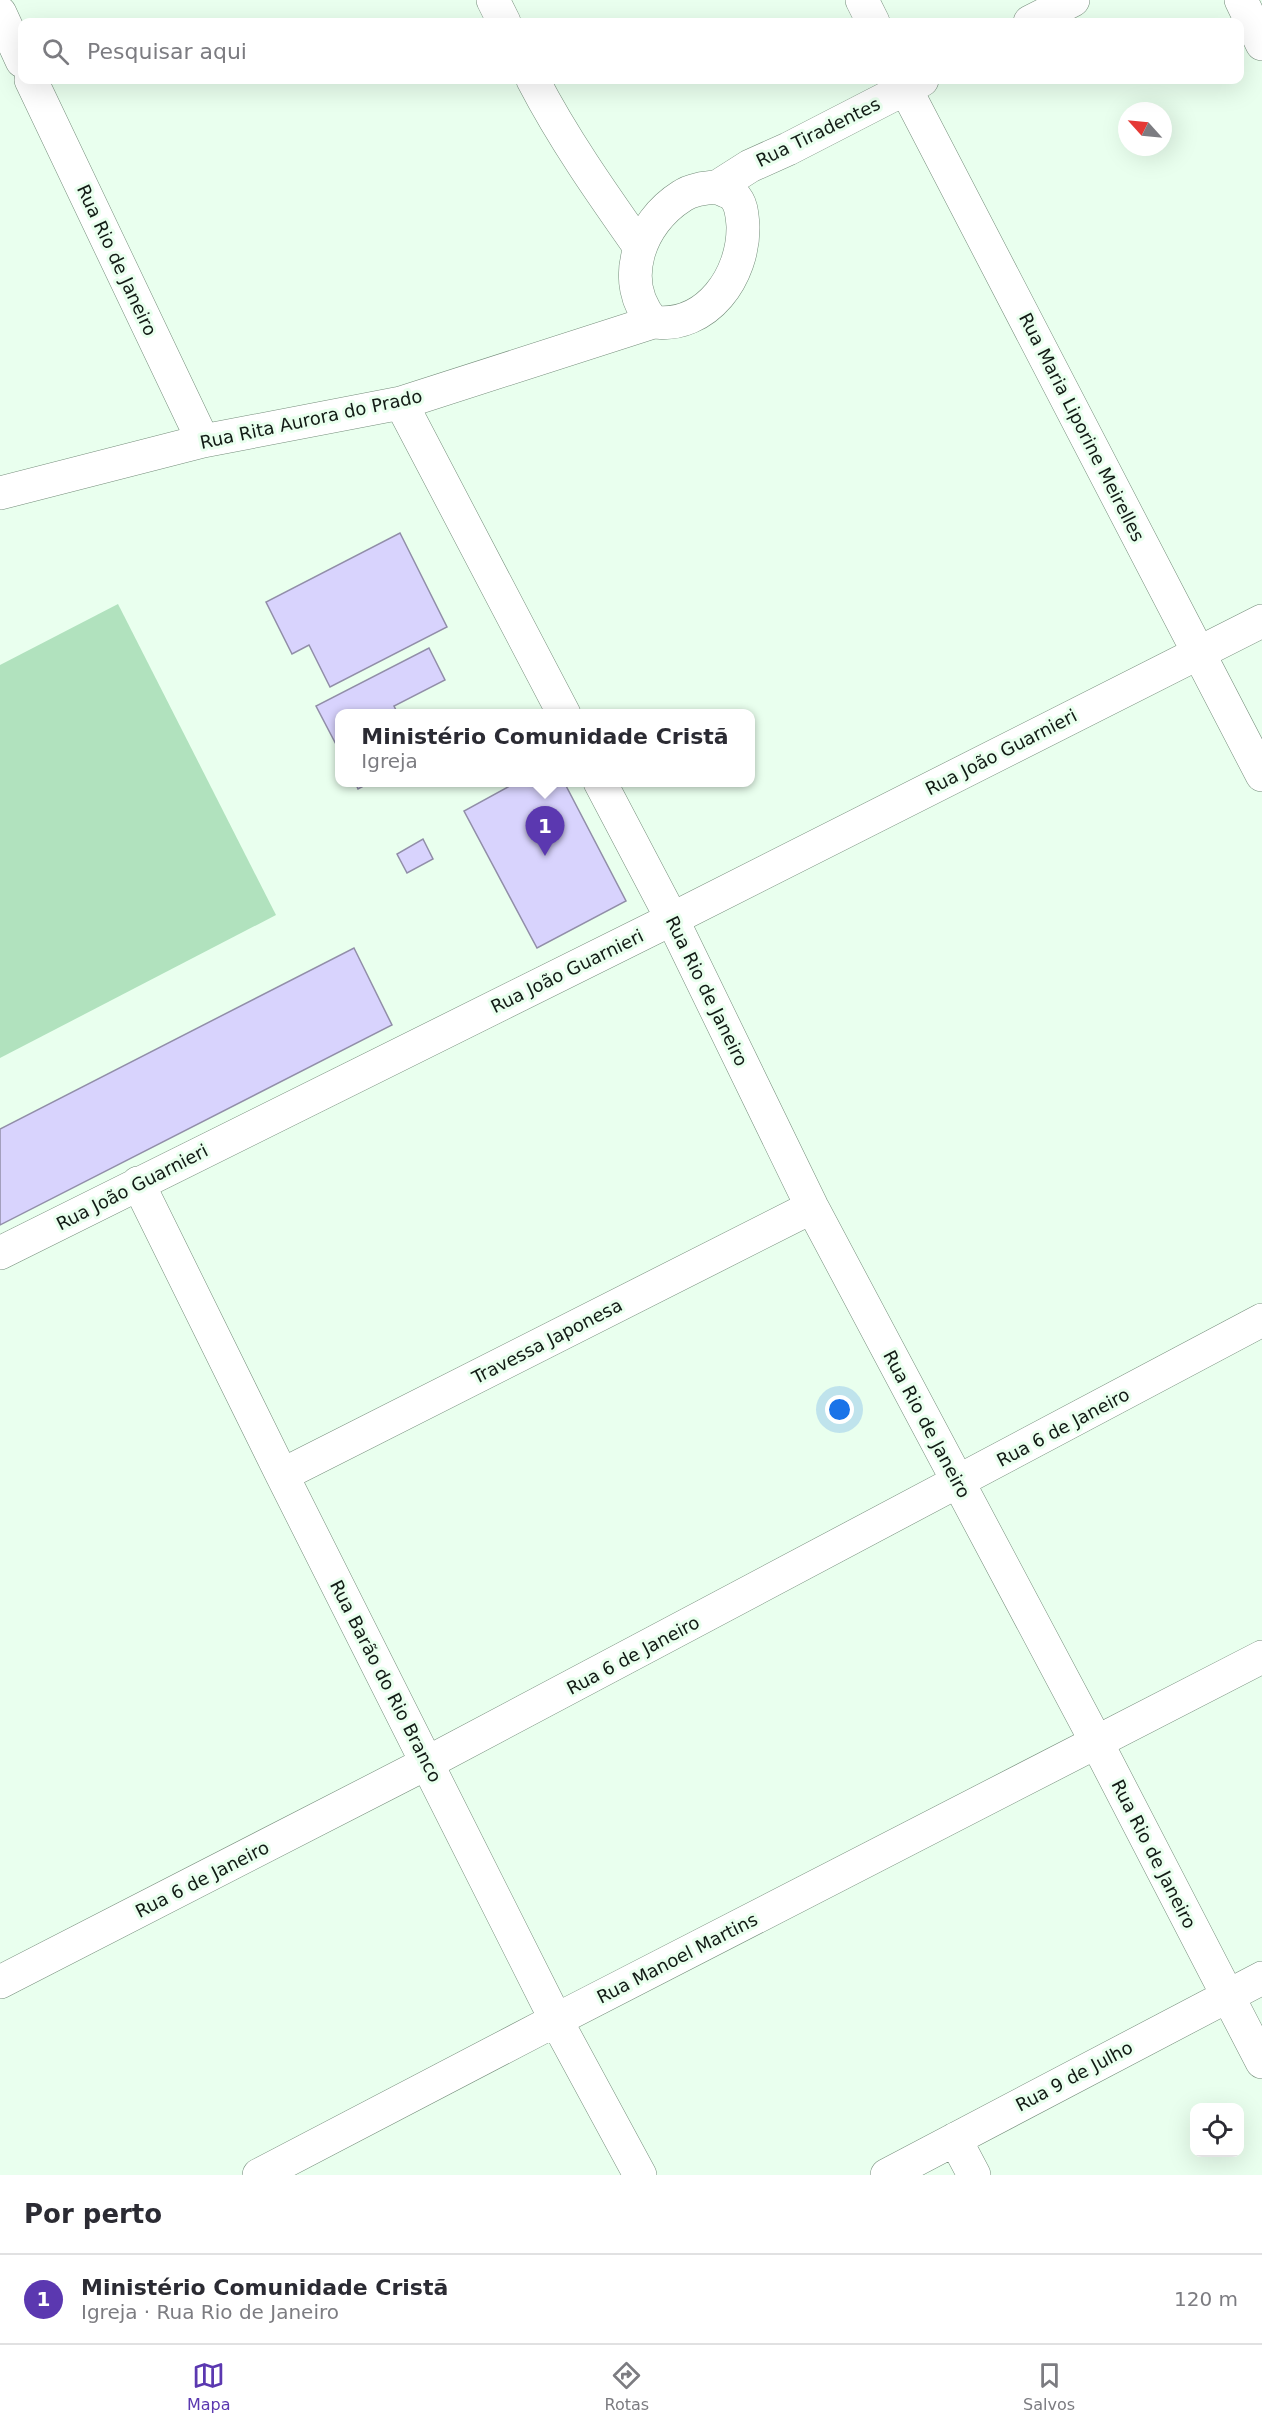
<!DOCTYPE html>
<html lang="pt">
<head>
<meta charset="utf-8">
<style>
  body { margin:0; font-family:"DejaVu Sans",sans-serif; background:#f2f2f3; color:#2b2b33 }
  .controls { position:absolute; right:18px; bottom:18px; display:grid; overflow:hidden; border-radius:12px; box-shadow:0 6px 24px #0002 }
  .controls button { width:54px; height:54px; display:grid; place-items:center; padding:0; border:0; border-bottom:2px solid #e1e1e2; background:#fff; color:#2b2b33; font:30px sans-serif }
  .compass { position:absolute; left:1118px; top:102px; width:54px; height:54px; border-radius:50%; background:#fff; box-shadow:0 6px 24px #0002; rotate:297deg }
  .you { position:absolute; left:840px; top:1410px; width:21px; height:21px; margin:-15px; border:4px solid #fff; border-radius:50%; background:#1a73e8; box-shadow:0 0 0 9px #1a73e833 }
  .badge { display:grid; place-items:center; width:39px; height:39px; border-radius:50%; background:#5b38b0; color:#fff; font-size:20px; font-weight:700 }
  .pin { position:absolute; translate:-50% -50px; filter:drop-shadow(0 2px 3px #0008) }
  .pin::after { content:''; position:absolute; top:32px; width:21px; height:18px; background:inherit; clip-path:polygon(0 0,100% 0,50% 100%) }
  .popup { position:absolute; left:335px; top:709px; width:420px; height:78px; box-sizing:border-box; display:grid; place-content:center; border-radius:12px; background:#fff; filter:drop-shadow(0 2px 4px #0005); font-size:20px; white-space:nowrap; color:#7c7c81 }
  .popup b { font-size:22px; color:#2b2b33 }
  .popup::after { content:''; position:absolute; left:50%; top:100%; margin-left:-12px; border:12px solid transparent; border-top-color:#fff }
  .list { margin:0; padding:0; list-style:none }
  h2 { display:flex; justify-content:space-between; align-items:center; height:78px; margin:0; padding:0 24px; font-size:26px }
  h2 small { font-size:20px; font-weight:400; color:#7c7c81 }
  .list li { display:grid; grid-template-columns:39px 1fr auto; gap:18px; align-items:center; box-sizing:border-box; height:90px; padding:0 24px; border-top:2px solid #e1e1e2 }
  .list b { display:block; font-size:22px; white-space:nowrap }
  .list p { margin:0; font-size:20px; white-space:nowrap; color:#7c7c81 }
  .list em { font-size:20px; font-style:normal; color:#7c7c81 }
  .icon { flex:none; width:33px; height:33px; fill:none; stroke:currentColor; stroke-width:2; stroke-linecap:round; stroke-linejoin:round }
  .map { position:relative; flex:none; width:1262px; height:2175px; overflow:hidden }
  .search { position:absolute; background:#fff; box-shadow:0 6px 24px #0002; left:18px; right:18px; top:18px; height:66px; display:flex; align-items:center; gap:15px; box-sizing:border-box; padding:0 21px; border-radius:12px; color:#7c7c81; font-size:22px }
  .sheet { height:168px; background:#fff }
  nav { display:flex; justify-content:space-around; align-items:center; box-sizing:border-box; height:84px; border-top:2px solid #e1e1e2; background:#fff; font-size:16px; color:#7c7c81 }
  nav a { display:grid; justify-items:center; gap:3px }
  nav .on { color:#5b38b0 }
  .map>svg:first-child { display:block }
  .green { fill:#b1e2be }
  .building { fill:#d8d3fd; stroke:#918ea8; stroke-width:1.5 }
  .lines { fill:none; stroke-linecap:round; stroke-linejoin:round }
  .minor-casing { stroke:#758d7b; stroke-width:34 }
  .minor { stroke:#fff; stroke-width:33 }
  .labels { text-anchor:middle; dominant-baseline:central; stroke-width:6; stroke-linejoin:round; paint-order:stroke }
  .street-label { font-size:18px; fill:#121b15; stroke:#e9ffee }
</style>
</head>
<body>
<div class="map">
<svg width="1262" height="2175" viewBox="0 0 1262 2175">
  <rect width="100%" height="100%" fill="#e9ffee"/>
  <path class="green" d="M118,604L276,915L0,1058V665Z"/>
  <path class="building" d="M400,533L447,627L330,687L309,645L292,654L266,602Z
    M429,648L445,680L394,706L398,714H340V752L316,706Z
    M355,782H371L358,789Z
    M517,782H564L626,901L537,948L464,811Z
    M423,839L433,859L407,873L397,854Z
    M354,948L392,1025L0,1225V1129Z"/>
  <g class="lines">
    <defs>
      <path id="minor" d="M493,0L504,22
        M862,0L873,22
        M1241,0L1262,44
        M0,13L22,61
        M1030,22L1073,0
        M31,80L203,441
        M533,80C563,138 601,192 639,246
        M901,80L1262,775
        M717,187C722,190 730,192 734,196C742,204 742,215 743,226C744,276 707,329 653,322C618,282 639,223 682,196C692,189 705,188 717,187Z
        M717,187L750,166L788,149L922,80
        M401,403L564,714
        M0,493L203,441L401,403L653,322
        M600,782L672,919L812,1207L1097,1743L1262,2062
        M138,1183L282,1475L556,2020L640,2175
        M0,1253L672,919L1262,621
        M282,1475L812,1207
        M0,1982L427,1763L1262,1320
        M955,2139L974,2175
        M259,2175L556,2020L1262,1657
        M887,2175L1262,1978"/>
    </defs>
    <use href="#minor" class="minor-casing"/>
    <use href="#minor" class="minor"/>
  </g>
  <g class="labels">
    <g class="street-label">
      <text transform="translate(818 132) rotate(-26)">Rua Tiradentes</text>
      <text transform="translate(117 260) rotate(65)">Rua Rio de Janeiro</text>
      <text transform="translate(311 419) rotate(-12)">Rua Rita Aurora do Prado</text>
      <text transform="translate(1082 427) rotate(63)">Rua Maria Liporine Meirelles</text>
      <text transform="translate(1001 752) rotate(-27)">Rua João Guarnieri</text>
      <text transform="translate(567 971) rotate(-26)">Rua João Guarnieri</text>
      <text transform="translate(707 991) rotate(64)">Rua Rio de Janeiro</text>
      <text transform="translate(132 1187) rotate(-27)">Rua João Guarnieri</text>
      <text transform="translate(547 1341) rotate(-27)">Travessa Japonesa</text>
      <text transform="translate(927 1424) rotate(62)">Rua Rio de Janeiro</text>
      <text transform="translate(1063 1427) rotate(-28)">Rua 6 de Janeiro</text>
      <text transform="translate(633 1655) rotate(-28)">Rua 6 de Janeiro</text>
      <text transform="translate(386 1681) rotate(63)">Rua Barão do Rio Branco</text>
      <text transform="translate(1154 1854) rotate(63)">Rua Rio de Janeiro</text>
      <text transform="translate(202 1879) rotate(-27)">Rua 6 de Janeiro</text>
      <text transform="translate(677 1958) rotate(-27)">Rua Manoel Martins</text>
      <text transform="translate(1074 2076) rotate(-28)">Rua 9 de Julho</text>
    </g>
  </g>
</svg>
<div class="controls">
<button><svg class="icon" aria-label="locate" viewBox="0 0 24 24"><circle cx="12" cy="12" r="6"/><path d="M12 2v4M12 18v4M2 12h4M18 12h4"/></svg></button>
</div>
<svg class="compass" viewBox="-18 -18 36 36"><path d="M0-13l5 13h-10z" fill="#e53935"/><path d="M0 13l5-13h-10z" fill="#7c7c81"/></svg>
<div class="you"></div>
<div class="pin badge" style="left:545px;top:856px">1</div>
<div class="popup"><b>Ministério Comunidade Cristã</b>Igreja</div>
<div class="search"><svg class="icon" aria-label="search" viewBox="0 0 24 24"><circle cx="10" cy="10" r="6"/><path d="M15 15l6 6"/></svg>Pesquisar aqui</div>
</div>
<section class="sheet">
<h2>Por perto<small></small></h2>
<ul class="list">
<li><span class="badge">1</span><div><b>Ministério Comunidade Cristã</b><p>Igreja · Rua Rio de Janeiro</p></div><em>120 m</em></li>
</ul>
</section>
<nav>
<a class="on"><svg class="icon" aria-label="map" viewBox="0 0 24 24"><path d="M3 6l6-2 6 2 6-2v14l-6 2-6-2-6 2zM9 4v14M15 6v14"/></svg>Mapa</a>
<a><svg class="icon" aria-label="directions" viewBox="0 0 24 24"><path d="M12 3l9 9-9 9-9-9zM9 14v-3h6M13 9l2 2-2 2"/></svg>Rotas</a>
<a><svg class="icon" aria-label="saved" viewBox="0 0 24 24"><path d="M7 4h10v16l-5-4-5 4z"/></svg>Salvos</a>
</nav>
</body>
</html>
